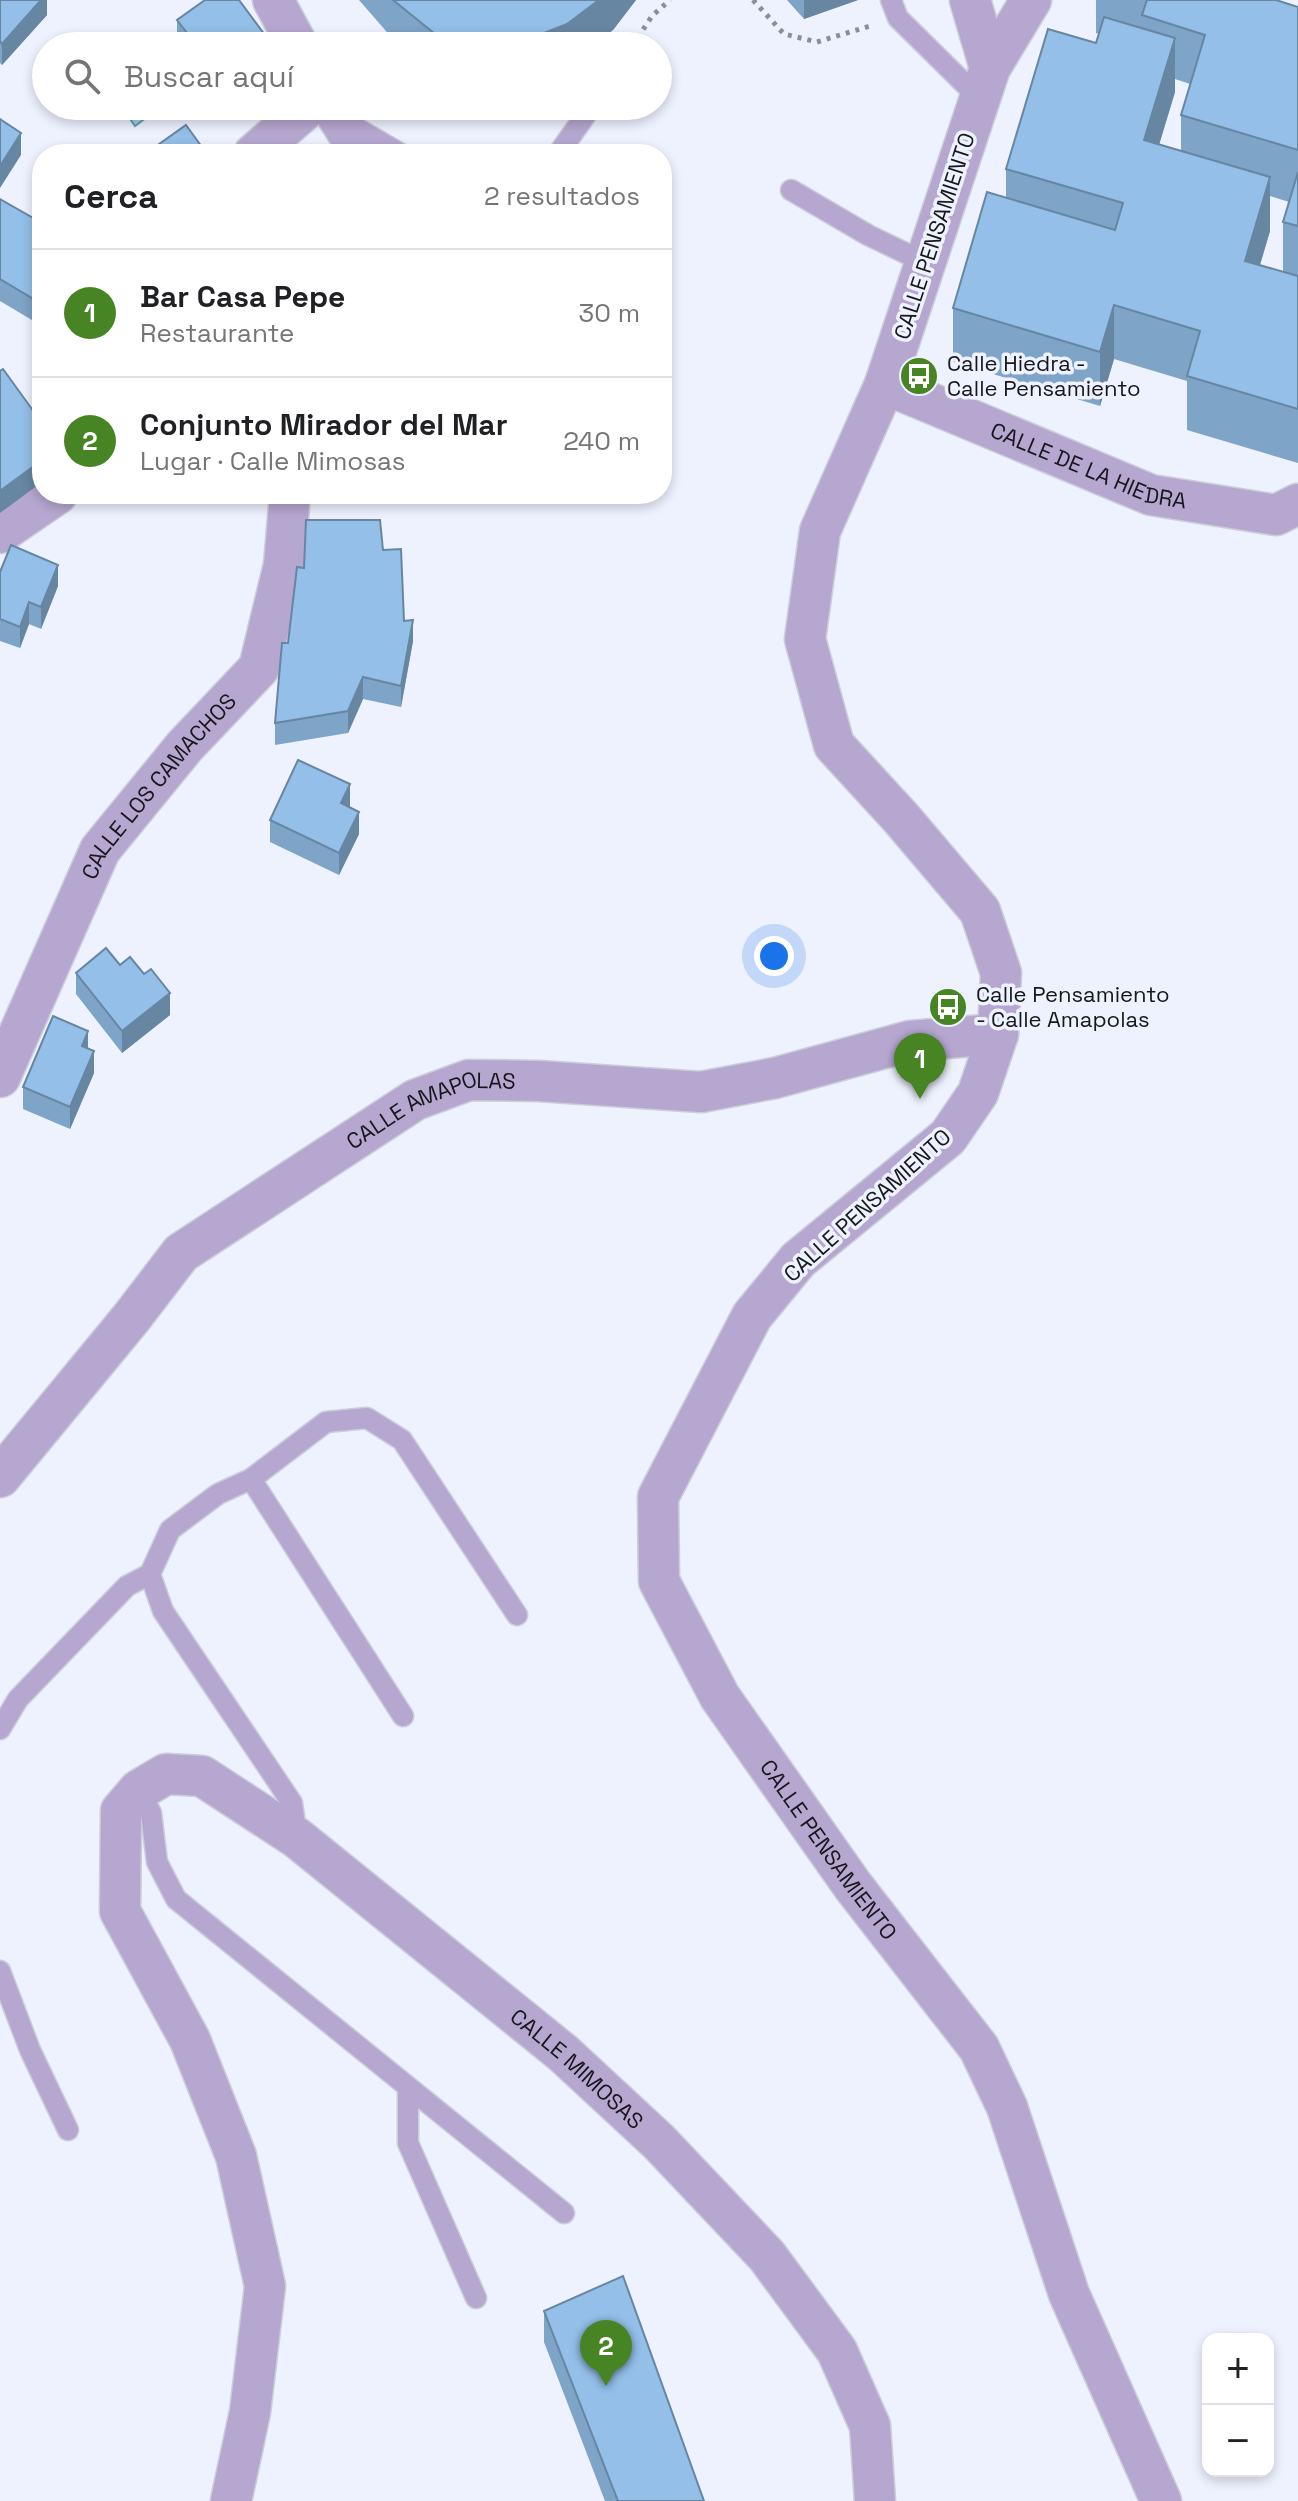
<!DOCTYPE html>
<html lang="es">
<head>
<meta charset="utf-8">
<style>
  body { margin:0; font-family:"Space Grotesk",sans-serif; background:#f6f6f6; color:#202124 }
  .controls { position:absolute; right:24px; bottom:24px; display:grid; overflow:hidden; border-radius:16px; box-shadow:0 4px 12px #0003 }
  .controls button { width:72px; height:72px; display:grid; place-items:center; padding:0; border:0; border-bottom:2px solid #e0e0e0; background:#fff; color:#202124; font:40px sans-serif }
  .you { position:absolute; left:774px; top:956px; width:28px; height:28px; margin:-20px; border:6px solid #fff; border-radius:50%; background:#1a73e8; box-shadow:0 0 0 12px #1a73e833 }
  .badge { display:grid; place-items:center; width:52px; height:52px; border-radius:50%; background:#478423; color:#fff; font-size:26px; font-weight:700 }
  .pin { position:absolute; translate:-50% -66px; filter:drop-shadow(0 2px 4px #0008) }
  .pin::after { content:''; position:absolute; top:42px; width:28px; height:24px; background:inherit; clip-path:polygon(0 0,100% 0,50% 100%) }
  .list { margin:0; padding:0; list-style:none }
  h2 { display:flex; justify-content:space-between; align-items:center; height:104px; margin:0; padding:0 32px; font-size:34px }
  h2 small { font-size:26px; font-weight:400; color:#757577 }
  .list li { display:grid; grid-template-columns:52px 1fr auto; gap:24px; align-items:center; box-sizing:border-box; height:128px; padding:0 32px; border-top:2px solid #e0e0e0 }
  .list b { display:block; font-size:30px; white-space:nowrap }
  .list p { margin:0; font-size:26px; white-space:nowrap; color:#757577 }
  .list em { font-size:26px; font-style:normal; color:#757577 }
  .icon { flex:none; width:44px; height:44px; fill:none; stroke:currentColor; stroke-width:2; stroke-linecap:round; stroke-linejoin:round }
  .map { position:relative; flex:none; width:1298px; height:2501px; overflow:hidden }
  .search { position:absolute; background:#fff; box-shadow:0 4px 12px #0003; left:32px; top:32px; width:640px; height:88px; display:flex; align-items:center; gap:20px; box-sizing:border-box; padding:0 28px; border-radius:44px; color:#757577; font-size:30px }
  .panel { position:absolute; background:#fff; box-shadow:0 4px 12px #0003; left:32px; top:144px; width:640px; height:360px; border-radius:32px }
  .map>svg:first-child { display:block }
  .water { fill:url(#water-waves); stroke:#6e9eae; stroke-width:2 }
  .lines { fill:none; stroke-linecap:round; stroke-linejoin:round }
  .lane-casing { stroke:#cbceda; stroke-width:23 }
  .street-casing { stroke:#cbceda; stroke-width:43 }
  .path { stroke:#8c8e97; stroke-width:5; stroke-dasharray:4 6; stroke-linecap:butt }
  .lane { stroke:#b6a7d0; stroke-width:20 }
  .street { stroke:#b6a7d0; stroke-width:40 }
  .wall { fill:#7ea4c8; fill-rule:evenodd }
  .shaded-wall { fill:#6786a2 }
  .building { fill:#93bfe8; stroke:#6786a2; stroke-width:2 }
  .labels { text-anchor:middle; dominant-baseline:central; stroke-width:7; stroke-linejoin:round; paint-order:stroke }
  .street-label { font-size:22px; fill:#16171b; stroke:#eef1fe }
  .poi-label { font-size:22px; fill:#16171b; stroke:#eef1fe; text-anchor:start }
</style>
</head>
<body>
<div class="map">
<svg width="1298" height="2501" viewBox="0 0 1298 2501">
  <defs>
    <pattern id="water-waves" width="16" height="10" patternUnits="userSpaceOnUse" patternTransform="scale(2)"><rect width="16" height="10" fill="#94d8ed"/><path d="M0 5q4-4 8 0t8 0" fill="none" stroke="#7fb9cb"/></pattern>
  </defs>
  <rect width="100%" height="100%" fill="#eef1fe"/>
  <path class="water" d="M121,106H151L155,111L135,126Z"/>
  <g class="lines">
    <defs>
      <path id="lane" d="M891,0L898,18L979,98
        M353,126L401,154
        M558,154L592,106
        M791,190L868,235L924,262
        M251,1479L403,1716
        M0,1729L18,1699L127,1586L150,1574
        M139,1790L151,1813L157,1862L176,1899L564,2213
        M297,1838L292,1803L163,1611L150,1574L170,1530L218,1494L251,1479L326,1422L367,1418L402,1440L517,1615
        M0,1971L30,2050L68,2130
        M408,2087V2143L476,2298"/>
      <g id="street">
        <path d="M273,0L298,46"/>
        <path d="M970,0L990,68"/>
        <path id="s1" d="M1031,0L990,68L885,384L820,531L805,639L834,745L901,818L980,911L1001,973L998,1034L978,1093L948,1137L798,1260L752,1316L658,1497L659,1581L720,1697L853,1886L979,2048L1007,2107L1069,2294L1161,2501"/>
        <path d="M331,106L361,154"/>
        <path d="M254,154L309,106"/>
        <path id="s2" d="M885,384L1151,495L1276,515L1298,504"/>
        <path d="M0,533L57,494"/>
        <path id="s3" d="M0,1077L100,850L185,746L259,668L284,565L290,494"/>
        <path id="s4" d="M0,1477L132,1317L181,1253L415,1100L469,1080L539,1081L701,1092L775,1078L910,1041L998,1034"/>
        <path id="s5" d="M231,2501L250,2412L265,2286L236,2156L190,2040L120,1911L121,1811L139,1790L166,1774L202,1776L297,1838L563,2053L659,2142L767,2256L837,2351L870,2426L875,2501"/>
      </g>
    </defs>
    <use href="#lane" class="lane-casing"/>
    <use href="#street" class="street-casing"/>
    <path class="path" d="M753,0L784,34L817,42L870,26
      M632,46L652,16L670,0"/>
    <use href="#lane" class="lane"/>
    <use href="#street" class="street"/>
  </g>
  <path class="wall" d="M0,0H47V15L2,65L0,63Z
    M359,0H636L613,30L591,46H399Z
    M787,0H858L804,19Z
    M1096,0H1276L1298,7V463L1187,430V381L1114,359L1100,406L953,362V308L1006,198V169L1096,43L1099,34L1096,33ZM1175,79L1190,84L1181,115V151L1159,145L1175,92ZM1270,196L1289,202L1283,222V272L1260,265L1270,231Z
    M177,20L273,46H180L177,42Z
    M0,199L42,223V326L0,301Z
    M383,550L404,621L413,641L401,707L363,699L348,733L275,745V723L288,643L304,568Z
    M0,572L58,586L41,629L29,624L20,648L0,641Z
    M350,806L349,808L359,834L339,875L270,842V820Z
    M120,965L144,974L170,1015L122,1053L76,994V973Z
    M88,1049L94,1073L70,1129L23,1109V1087Z
    M544,2311L704,2501H605L544,2342Z"/>
  <path class="shaded-wall" d="M41,0H47V15L2,65V44Z
    M599,0H636L613,30L591,46H511Z
    M804,0H858L804,19Z
    M1175,38V92L1144,194V140Z
    M240,106H250L240,113Z
    M21,133V155L0,188V166Z
    M1270,177V231L1245,315V261Z
    M1114,305V359L1100,406V352Z
    M42,460V482L0,513V491Z
    M58,565V586L41,629V607Z
    M29,602V624L20,648V627Z
    M413,620V641L401,707V686Z
    M363,677V699L348,733V711Z
    M350,784V806L341,825V803Z
    M359,812V834L339,875V853Z
    M170,993V1015L122,1053V1031Z
    M88,1031V1052L82,1046Z
    M94,1051V1073L70,1129V1107Z"/>
  <path class="building" d="M0,0H41L2,44L0,41Z
    M205,0H239L273,46H181L191,38L177,20Z
    M393,0H599L567,24L511,46L440,38Z
    M1147,0H1276L1298,7V150L1181,115L1205,35L1142,15Z
    M1104,17L1175,38L1144,140L1270,177L1245,261L1298,276V409L1187,376L1200,331L1114,305L1100,352L953,308L987,192L1115,230L1123,203L1006,169L1048,29L1096,43Z
    M0,119L21,133L0,166Z
    M186,125L207,154H160L155,147Z
    M1298,172V226L1283,222Z
    M0,199L42,223V304L0,279Z
    M3,369L42,423V460L0,491V371Z
    M306,520H380L383,550L401,549L404,621L413,620L401,686L363,677L348,711L275,723L282,643H288L297,567L304,568Z
    M11,545L58,565L41,607L29,602L20,627L0,619V572Z
    M298,760L350,784L341,803L359,812L339,853L270,820Z
    M106,948L120,965L130,957L144,974L151,969L170,993L122,1031L76,973Z
    M53,1016L88,1031L82,1046L94,1051L70,1107L23,1087Z
    M623,2276L704,2501H618L544,2311Z"/>
  <defs>
    <symbol id="bus-disc" viewBox="-11 -11 22 22"><circle r="9.5" fill="#478423" stroke="#eef1fe"/><path d="M-5-6H5V4H4V6H2V4H-2V6H-4V4H-5ZM-3.5-4V0h7V-4ZM-3.5 1.2v1.5H-2V1.2ZM2 1.2v1.5H3.5V1.2Z" fill="#fff"/></symbol>
  </defs>
  <g fill-rule="evenodd">
    <use href="#bus-disc" x="897" y="354" width="44" height="44"/>
    <use href="#bus-disc" x="926" y="985" width="44" height="44"/>
  </g>
  <g class="labels">
    <g class="street-label">
      <text transform="translate(934 236) rotate(-72)">CALLE PENSAMIENTO</text>
      <text stroke="none"><textPath href="#s2" startOffset="220">CALLE DE LA HIEDRA</textPath></text>
      <text stroke="none"><textPath href="#s3" startOffset="334">CALLE LOS CAMACHOS</textPath></text>
      <text stroke="none"><textPath href="#s4" startOffset="580">CALLE AMAPOLAS</textPath></text>
      <text transform="translate(867 1205) rotate(-42)">CALLE PENSAMIENTO</text>
      <text stroke="none"><textPath href="#s1" startOffset="2128">CALLE PENSAMIENTO</textPath></text>
      <text stroke="none"><textPath href="#s5" startOffset="1294">CALLE MIMOSAS</textPath></text>
    </g>
    <g class="poi-label">
      <text x="947" y="363">Calle Hiedra -<tspan x="947" dy="25">Calle Pensamiento</tspan></text>
      <text x="976" y="994">Calle Pensamiento<tspan x="976" dy="25">- Calle Amapolas</tspan></text>
    </g>
  </g>
</svg>
<div class="controls">
<button>+</button>
<button>−</button>
</div>
<div class="you"></div>
<div class="pin badge" style="left:920px;top:1099px">1</div>
<div class="pin badge" style="left:606px;top:2386px">2</div>
<div class="search"><svg class="icon" aria-label="search" viewBox="0 0 24 24"><circle cx="10" cy="10" r="6"/><path d="M15 15l6 6"/></svg>Buscar aquí</div>
<section class="panel">
<h2>Cerca<small>2 resultados</small></h2>
<ul class="list">
<li><span class="badge">1</span><div><b>Bar Casa Pepe</b><p>Restaurante</p></div><em>30 m</em></li>
<li><span class="badge">2</span><div><b>Conjunto Mirador del Mar</b><p>Lugar · Calle Mimosas</p></div><em>240 m</em></li>
</ul>
</section>
</div>
</body>
</html>
